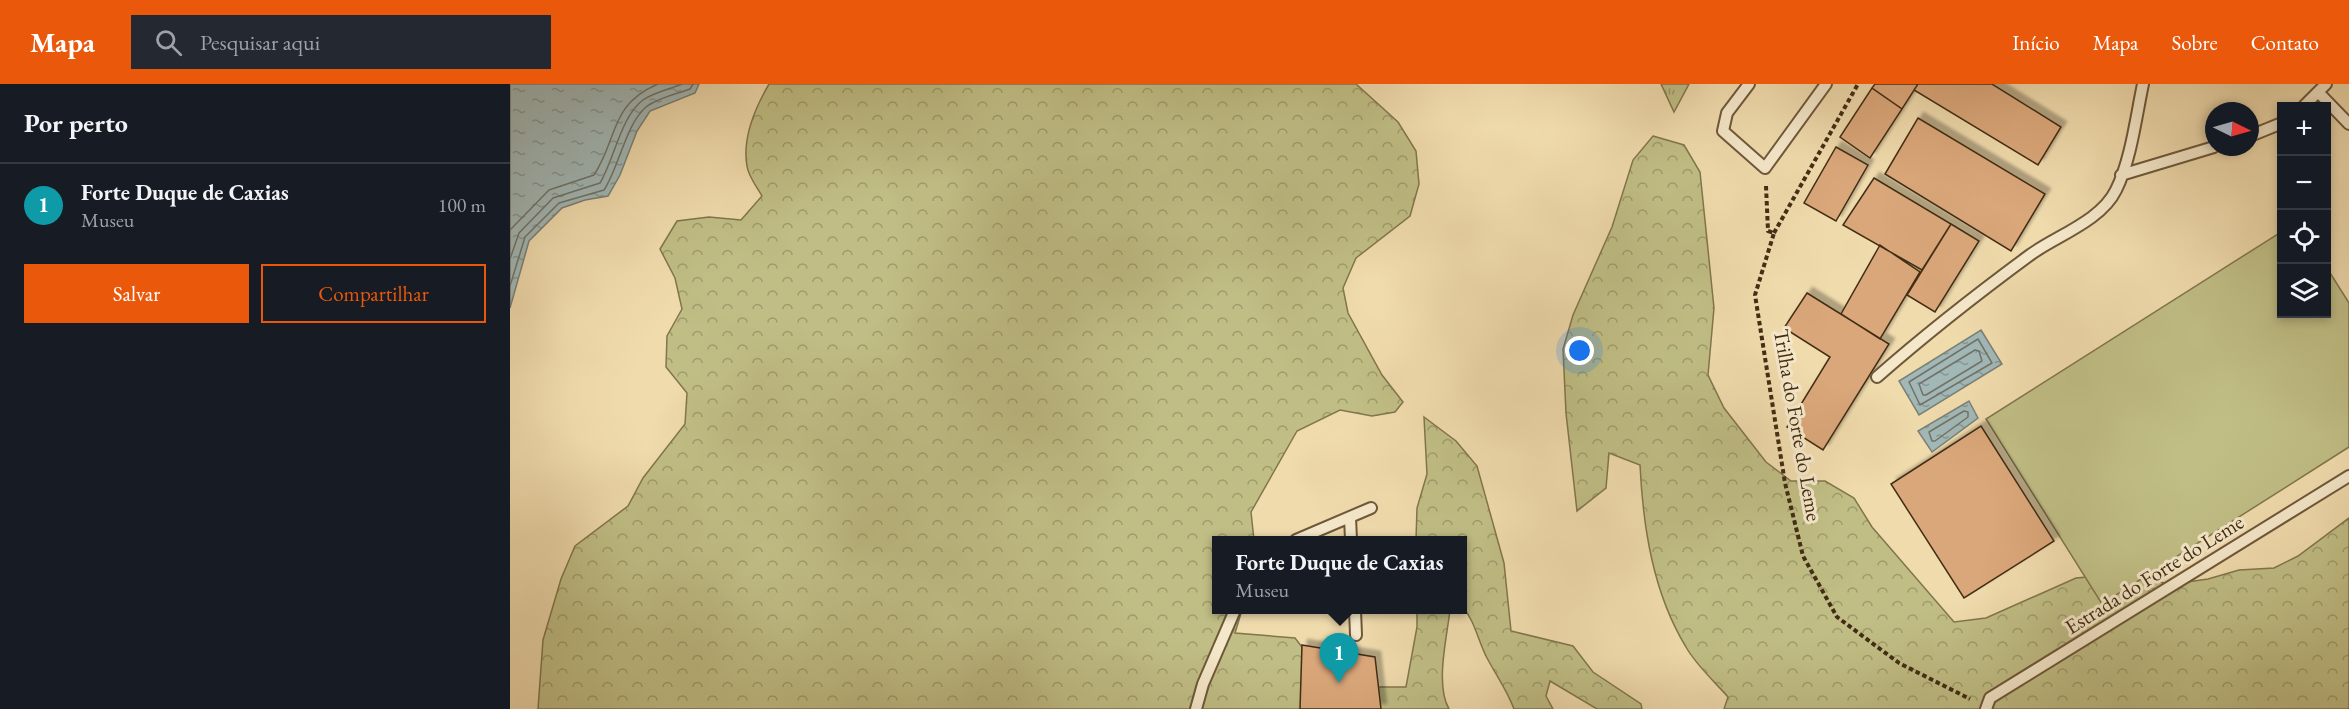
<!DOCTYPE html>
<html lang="pt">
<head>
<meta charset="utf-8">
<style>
  body { margin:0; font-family:"EB Garamond",serif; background:#242831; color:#f1f3f6 }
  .controls { position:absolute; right:18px; top:18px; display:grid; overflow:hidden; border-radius:0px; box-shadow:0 3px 9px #0003 }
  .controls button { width:54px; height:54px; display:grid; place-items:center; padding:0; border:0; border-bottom:2px solid #363941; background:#171b24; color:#f1f3f6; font:30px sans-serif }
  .compass { position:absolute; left:1695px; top:18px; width:54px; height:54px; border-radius:50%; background:#171b24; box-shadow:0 3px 9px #0003; rotate:95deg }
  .you { position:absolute; left:1070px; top:267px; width:21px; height:21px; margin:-15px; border:4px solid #fff; border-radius:50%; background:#1a73e8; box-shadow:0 0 0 9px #1a73e833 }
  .badge { display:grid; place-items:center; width:39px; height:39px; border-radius:50%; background:#ea580c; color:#fff; font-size:20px; font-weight:700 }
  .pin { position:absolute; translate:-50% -50px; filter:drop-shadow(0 2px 3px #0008) }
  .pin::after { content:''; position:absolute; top:32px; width:21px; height:18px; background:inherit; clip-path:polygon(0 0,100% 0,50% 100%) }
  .popup { position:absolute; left:702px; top:452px; width:255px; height:78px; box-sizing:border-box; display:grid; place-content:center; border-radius:0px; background:#171b24; filter:drop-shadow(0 2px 4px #0005); font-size:20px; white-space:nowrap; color:#9ea1a6 }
  .popup b { font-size:22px; color:#f1f3f6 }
  .popup::after { content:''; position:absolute; left:50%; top:100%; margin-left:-12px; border:12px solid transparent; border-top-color:#171b24 }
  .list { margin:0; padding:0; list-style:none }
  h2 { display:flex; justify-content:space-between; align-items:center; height:78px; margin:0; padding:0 24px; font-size:26px }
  h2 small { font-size:20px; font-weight:400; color:#9ea1a6 }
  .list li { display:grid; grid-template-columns:39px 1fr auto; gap:18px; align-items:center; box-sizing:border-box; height:84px; padding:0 24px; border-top:2px solid #363941 }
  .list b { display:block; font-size:22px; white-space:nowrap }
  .list p { margin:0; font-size:20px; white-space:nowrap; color:#9ea1a6 }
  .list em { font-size:20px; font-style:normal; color:#9ea1a6 }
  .actions { display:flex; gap:12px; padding:18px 24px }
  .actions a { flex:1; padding:14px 0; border:2px solid #ea580c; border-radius:0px; text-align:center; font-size:21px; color:#ea580c }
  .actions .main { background:#ea580c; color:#fff }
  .icon { flex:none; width:33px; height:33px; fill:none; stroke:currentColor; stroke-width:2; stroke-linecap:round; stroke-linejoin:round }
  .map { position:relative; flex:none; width:1839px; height:625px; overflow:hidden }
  header { display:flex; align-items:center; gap:36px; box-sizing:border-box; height:84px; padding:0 30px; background:#ea580c; color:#fff }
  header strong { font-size:28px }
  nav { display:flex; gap:33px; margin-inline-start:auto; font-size:21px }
  .search { width:420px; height:54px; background:#242831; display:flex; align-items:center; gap:15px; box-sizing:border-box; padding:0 21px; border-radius:0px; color:#9ea1a6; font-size:22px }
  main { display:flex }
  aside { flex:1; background:#171b24 }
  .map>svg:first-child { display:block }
  .grass { fill:url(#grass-tufts); stroke:#81764c; stroke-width:1.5 }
  .forest { fill:url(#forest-crowns); stroke:#81764c; stroke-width:1.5 }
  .pitch { fill:#c0be85; stroke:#81764c; stroke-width:1.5 }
  .water { fill:url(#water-ripples); stroke:#7b8076; stroke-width:1.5 }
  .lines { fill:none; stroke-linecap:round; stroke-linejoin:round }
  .shore { stroke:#727266; stroke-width:1.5 }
  .building { fill:#daa77a; stroke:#422d14; stroke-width:1.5; filter:url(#shadow) }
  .lane-casing { stroke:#6e583a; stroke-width:14 }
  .path { stroke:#422d14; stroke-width:4; stroke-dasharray:4.5 3; stroke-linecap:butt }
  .lane { stroke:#f5e8ca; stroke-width:10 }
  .labels { text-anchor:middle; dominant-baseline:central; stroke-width:6; stroke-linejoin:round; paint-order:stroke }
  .street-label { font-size:21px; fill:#422d14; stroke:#f5e8ca }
</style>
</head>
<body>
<header>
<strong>Mapa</strong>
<div class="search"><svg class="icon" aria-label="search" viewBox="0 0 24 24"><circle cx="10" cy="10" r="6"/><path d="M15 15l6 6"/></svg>Pesquisar aqui</div>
<nav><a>Início</a><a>Mapa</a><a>Sobre</a><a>Contato</a></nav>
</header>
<main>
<aside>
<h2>Por perto<small></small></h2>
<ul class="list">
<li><span class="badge" style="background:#0f9aa8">1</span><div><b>Forte Duque de Caxias</b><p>Museu</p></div><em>100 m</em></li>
</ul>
<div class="actions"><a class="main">Salvar</a><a>Compartilhar</a></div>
</aside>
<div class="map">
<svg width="1839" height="625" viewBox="0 0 1839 625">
  <defs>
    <pattern id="grass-tufts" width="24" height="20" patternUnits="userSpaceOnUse" patternTransform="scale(1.5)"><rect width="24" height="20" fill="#c0be85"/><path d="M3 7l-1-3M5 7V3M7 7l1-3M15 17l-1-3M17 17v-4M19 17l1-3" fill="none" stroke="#9e9b6c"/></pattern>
    <pattern id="forest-crowns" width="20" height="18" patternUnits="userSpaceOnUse" patternTransform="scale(1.5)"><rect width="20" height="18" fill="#c0be85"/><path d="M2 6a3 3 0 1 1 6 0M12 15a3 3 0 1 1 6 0" fill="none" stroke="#9e9b6c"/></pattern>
    <pattern id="water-ripples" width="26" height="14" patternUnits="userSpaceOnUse" patternTransform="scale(1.5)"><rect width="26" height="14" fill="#a1b8b7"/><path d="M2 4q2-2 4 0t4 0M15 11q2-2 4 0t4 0" fill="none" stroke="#859694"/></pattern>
    <filter id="shadow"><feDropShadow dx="5.5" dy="-5.5" stdDeviation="1.5" flood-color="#0004"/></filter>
  </defs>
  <rect width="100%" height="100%" fill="#f0dbad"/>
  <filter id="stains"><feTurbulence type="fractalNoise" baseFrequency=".00333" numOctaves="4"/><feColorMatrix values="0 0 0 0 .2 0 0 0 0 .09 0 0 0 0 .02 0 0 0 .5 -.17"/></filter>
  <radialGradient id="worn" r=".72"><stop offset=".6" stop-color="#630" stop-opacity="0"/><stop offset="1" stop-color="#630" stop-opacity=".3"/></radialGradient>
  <path class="grass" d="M1151,0H1179L1164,28Z"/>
  <path class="forest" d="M259,0H846L888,38L906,67L909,100L900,132L846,174L833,204L838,229L872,291L893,318L885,328L862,332L830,326L787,347L741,428L744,456H706V526H732L725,549L785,554L799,572L794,625H28L33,556L51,495L65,462L118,422L133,394L175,340L177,309L156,283L157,252L172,225L165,194L150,165L167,137L199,133L231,136L252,112C247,103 238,92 237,82C232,54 245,24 259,0Z
    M1143,52L1174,61L1190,88L1204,224L1198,291L1214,324L1256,378L1281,397H1315L1344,414L1362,443L1444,538L1476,534L1566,494L1598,491L1663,500L1698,495L1729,486L1764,484L1788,472L1839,434V625H1214L1218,613C1204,597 1186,581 1176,563C1143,509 1133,443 1130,381L1099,369L1096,404L1067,427L1056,329L1053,265L1063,231L1102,143L1123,76Z
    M914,333L946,357L967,382L994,479L1001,547L1063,562L1083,588L1131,620L1132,625H1087L1040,597L1036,612L1043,625H1004C996,604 987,593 977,574C968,557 965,537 952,522V456H906L907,424L917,390Z
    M907,526H940C937,553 925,601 939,625H864L860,603H896L907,543Z"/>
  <path class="pitch" d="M1771,148L1772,230H1816L1817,184L1839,219V363L1592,520L1476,335Z"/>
  <path class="water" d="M0,0H189L185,9L140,27L127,47L110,91L98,112L75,116L52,124L19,157L0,224Z
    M1471,246L1492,280L1409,331L1389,297Z
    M1459,317L1468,334L1422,368L1408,347Z"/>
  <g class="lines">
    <path class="shore" d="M0,146L39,106L84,91C108,54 100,20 148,0
      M0,175L9,149L43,114L90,99C104,76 111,32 133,16C143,9 160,5 172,0
      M0,202L15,153L49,119L94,106C109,83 116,40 136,23C147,14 167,10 180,5L183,0
      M1468,255L1482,279L1410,321L1399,298Z
      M1465,266L1469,267L1472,277L1416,311H1413L1409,300Z
      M1454,327L1458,328V333L1425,357H1422L1419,348Z"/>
  </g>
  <path class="building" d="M1365,0H1408L1392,25L1362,4Z
    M1408,0H1482L1551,43L1528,81L1404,6Z
    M1362,4L1392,25L1360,74L1330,53Z
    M1408,34L1535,110L1501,167L1375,90Z
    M1326,63L1358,81L1326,137L1294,119Z
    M1364,94L1441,140L1412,186L1333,141Z
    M1441,140L1469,157L1425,228L1397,211Z
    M1370,161L1410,188L1370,255L1331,230Z
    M1297,209L1379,260L1313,366L1277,343L1320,273L1274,244Z
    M1471,342L1544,457L1454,514L1381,400Z
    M792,561L865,573L871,625H790Z"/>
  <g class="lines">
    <defs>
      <path id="lane" d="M1239,0L1217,29L1213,47L1255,84L1316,0
        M1809,9L1839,40
        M1794,22L1816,0
        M1740,52L1772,39
        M1611,91L1704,63
        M1367,293C1416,250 1467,210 1520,171C1546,152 1591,137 1606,106C1621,76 1626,33 1633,0
        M840,433L841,456
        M786,456L861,424
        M845,526L846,551
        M686,625L693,600L725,526
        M1476,625L1480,614L1839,392"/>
    </defs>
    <use href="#lane" class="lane-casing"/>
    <path class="path" d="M1256,102L1258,147L1264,149L1245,211L1275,399L1293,472L1327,533L1389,579L1460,615
      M1264,149L1348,0"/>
    <use href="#lane" class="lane"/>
  </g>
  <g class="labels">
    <g class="street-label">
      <text transform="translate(1288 341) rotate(80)">Trilha do Forte do Leme</text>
      <text transform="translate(1644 490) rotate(-32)">Estrada do Forte do Leme</text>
    </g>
  </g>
  <rect width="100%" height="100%" filter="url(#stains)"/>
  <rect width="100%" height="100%" fill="url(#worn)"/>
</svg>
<div class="controls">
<button>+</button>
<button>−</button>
<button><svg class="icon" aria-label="locate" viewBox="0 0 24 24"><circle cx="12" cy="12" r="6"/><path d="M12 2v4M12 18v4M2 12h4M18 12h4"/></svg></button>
<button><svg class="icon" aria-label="layers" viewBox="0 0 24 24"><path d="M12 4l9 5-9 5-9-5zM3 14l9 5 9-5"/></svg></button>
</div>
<svg class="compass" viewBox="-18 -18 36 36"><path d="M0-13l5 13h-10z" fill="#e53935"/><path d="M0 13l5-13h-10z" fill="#9ea1a6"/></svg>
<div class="you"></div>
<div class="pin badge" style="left:829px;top:599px;background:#0f9aa8">1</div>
<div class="popup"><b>Forte Duque de Caxias</b>Museu</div>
</div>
</main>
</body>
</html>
